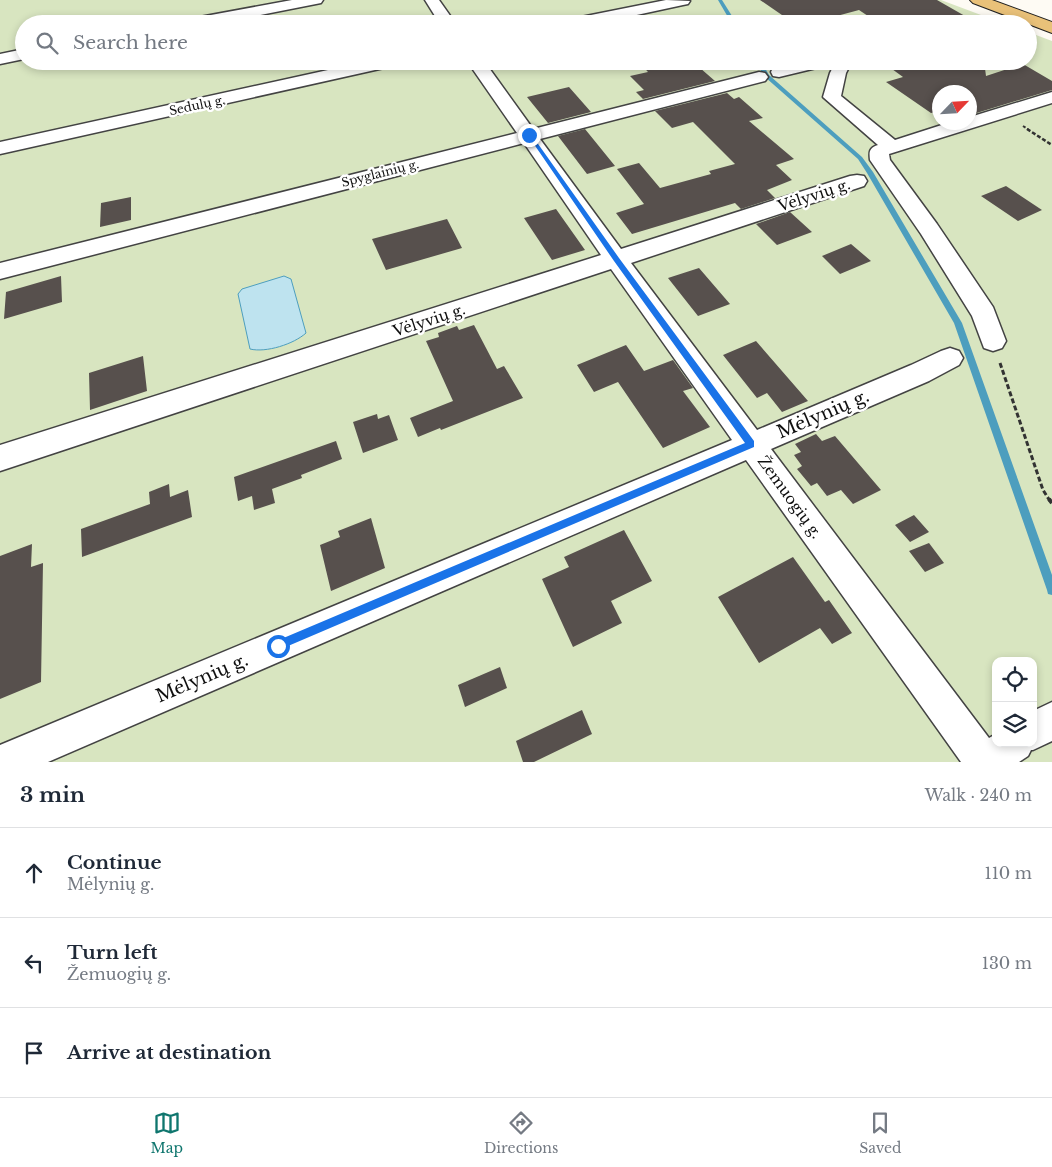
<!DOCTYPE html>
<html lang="en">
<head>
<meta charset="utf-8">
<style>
  body { margin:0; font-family:"Libre Baskerville",serif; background:#f2f2f3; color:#1f2937 }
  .controls { position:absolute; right:15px; bottom:15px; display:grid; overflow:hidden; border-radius:10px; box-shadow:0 2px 8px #0003 }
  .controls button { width:45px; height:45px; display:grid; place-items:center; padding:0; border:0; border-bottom:1px solid #e0e1e3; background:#fff; color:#1f2937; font:25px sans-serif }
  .compass { position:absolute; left:932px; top:85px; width:45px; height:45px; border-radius:50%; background:#fff; box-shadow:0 2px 8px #0003; rotate:65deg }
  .stop { position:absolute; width:15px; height:15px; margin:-11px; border:4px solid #1a73e8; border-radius:50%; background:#fff }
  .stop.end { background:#1a73e8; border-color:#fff; box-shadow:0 1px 5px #0008 }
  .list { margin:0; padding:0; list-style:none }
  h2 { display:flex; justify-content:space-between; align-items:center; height:65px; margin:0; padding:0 20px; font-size:21px }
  h2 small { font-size:16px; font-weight:400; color:#747a83 }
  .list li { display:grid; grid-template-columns:32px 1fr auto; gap:15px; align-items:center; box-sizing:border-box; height:90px; padding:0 20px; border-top:1px solid #e0e1e3 }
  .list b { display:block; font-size:19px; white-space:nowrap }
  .list p { margin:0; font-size:16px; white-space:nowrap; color:#747a83 }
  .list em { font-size:16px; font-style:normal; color:#747a83 }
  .icon { flex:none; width:28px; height:28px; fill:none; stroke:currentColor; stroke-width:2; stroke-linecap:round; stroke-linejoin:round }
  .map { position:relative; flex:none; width:1052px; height:762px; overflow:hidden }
  .search { position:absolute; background:#fff; box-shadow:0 2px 8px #0003; left:15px; right:15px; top:15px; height:55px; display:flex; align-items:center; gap:12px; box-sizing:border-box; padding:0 18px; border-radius:28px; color:#747a83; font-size:19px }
  .sheet { height:335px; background:#fff }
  nav { display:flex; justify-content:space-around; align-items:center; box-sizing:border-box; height:70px; border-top:1px solid #e0e1e3; background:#fff; font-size:14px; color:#747a83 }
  nav a { display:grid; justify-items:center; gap:2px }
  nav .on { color:#0f766e }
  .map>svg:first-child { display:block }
  .green { fill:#d8e5c0; fill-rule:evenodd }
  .water { fill:#bee3ef; stroke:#4d9ebe }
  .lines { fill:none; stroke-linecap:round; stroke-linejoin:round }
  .stream { fill:#4d9ebe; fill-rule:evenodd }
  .building { fill:#57504d }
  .minor-casing { stroke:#434343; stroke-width:3 }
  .primary-casing { stroke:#212121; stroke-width:2 }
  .path-far3 { stroke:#323232; stroke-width:2; stroke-dasharray:3 2; stroke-linecap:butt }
  .path-far2 { stroke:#323232; stroke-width:2.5; stroke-dasharray:4 2; stroke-linecap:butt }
  .path-far1 { stroke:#323232; stroke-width:3; stroke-dasharray:5 2.5; stroke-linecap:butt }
  .path { stroke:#323232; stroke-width:4; stroke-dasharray:6 3; stroke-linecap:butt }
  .minor { fill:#fff; fill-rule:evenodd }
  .primary { fill:#e9c179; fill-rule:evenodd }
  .route { fill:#1a73e8 }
  .labels { text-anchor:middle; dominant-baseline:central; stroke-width:5; stroke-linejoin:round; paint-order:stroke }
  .far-street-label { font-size:12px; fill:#101010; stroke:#fff }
  .street-label { font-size:15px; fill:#101010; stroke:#fff }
  .near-street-label { font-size:18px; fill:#101010; stroke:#fff }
</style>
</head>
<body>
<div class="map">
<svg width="1052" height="762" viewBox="0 0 1052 762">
  <rect width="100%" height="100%" fill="#fefbf4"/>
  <path class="green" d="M0,0H941L1005,24H24V61H1028V32L1052,41V762H0ZM940,92H970V122H940ZM996,661H1033V743H996Z"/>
  <path class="water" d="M284,276L291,279L306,333C294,344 266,353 250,349L238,294L242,289Z"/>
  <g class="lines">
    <path class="stream" d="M718,0H722L737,24H732Z
      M755,61H761L769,75L862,157L873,172L962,323L1052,575V595L1048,594L1047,590L954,323L867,173L858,159L765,77Z"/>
  </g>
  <path class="building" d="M760,0H937L979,24H880L859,10L807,24H795Z
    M638,61H692L715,81L643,99L636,92L644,90L630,76L648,72Z
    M881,61H984L986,76L1023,64L1052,81V90L970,115V92H940V111L931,113L886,82L903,77Z
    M569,87L591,112L548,123L527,97Z
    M727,93L734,99L739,97L763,118L749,121L794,159L776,165L792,180L767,190L775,198L741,209L735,203L632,234L616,213L644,204L617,169L639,163L660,188L711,174L709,171L735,164L693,122L672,128L655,111Z
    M585,129L615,166L587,174L558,136Z
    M1006,186L1042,210L1018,221L981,196Z
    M131,197V220L100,227L101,203Z
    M556,209L585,250L552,260L524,218Z
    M790,212L812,232L777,245L756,224Z
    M447,219L462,248L386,270L372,239Z
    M851,244L871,261L840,274L822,256Z
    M699,268L730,304L698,316L668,278Z
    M61,276L62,302L4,319L6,292Z
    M474,325L497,369L504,366L523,398L441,430L440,428L418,437L410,418L453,401L426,341L439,337L438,333L457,326L459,330Z
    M756,341L808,401L782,412L767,393L757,398L723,355Z
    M626,345L644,371L673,360L693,388L683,391L710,427L663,448L618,382L594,392L577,365Z
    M143,356L147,391L90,410L89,373Z
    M377,414L378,419L389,415L398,440L363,453L353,422Z
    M816,434L822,441L835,436L881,490L853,504L841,490L827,496L817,483L811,486L797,469L802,466L794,455L801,452L795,444Z
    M336,441L342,459L301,475L302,478L272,489L275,503L254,510L252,496L238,501L234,477Z
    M169,484L170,497L188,490L192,517L82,557L81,529L150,504L149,492Z
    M914,515L929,532L910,542L895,525Z
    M371,518L385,568L331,591L320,545L340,537L338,531Z
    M624,530L652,581L611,601L622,623L573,647L542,579L569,567L564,557Z
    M929,543L944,563L925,572L909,551Z
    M32,544L31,567L43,563L41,682L0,699V556Z
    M793,557L825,602L829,600L852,633L832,644L820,628L759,663L718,597Z
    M500,667L507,688L465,707L458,685Z
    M582,710L592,734L534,762H523L516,741Z"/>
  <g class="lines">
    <defs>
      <path id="minor" d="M292,0H323L321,3L316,4L215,24H181L184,21L189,19Z
        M425,0H439L456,24H440Z
        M666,0L690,1L688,4L683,5L595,24H563L566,21L571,19Z
        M24,49V59L0,64V54Z
        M369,61H401L399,65L393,66L0,154V142Z
        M467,61H484L533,129L759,72L765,73L768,77L765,81L540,139L621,249L850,176L857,175L864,176L867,181L864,186L631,263L757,430L911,365L941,351L950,348L959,351L963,358L959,365L929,381L771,449L989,738L996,734V743H1033V711L1052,702V741L1033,750H1031L1028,756L1019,762H961L746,460L48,762H0V745L732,440L611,269L0,471V445L601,255L524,143L0,279V263L517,133Z
        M802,61H831L829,65L779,77L773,76L771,72L773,68Z
        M836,61H852L846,73L841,96L895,140L951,122H970V117L1052,92V103L889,154L890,160L937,224L993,307L1006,341L1002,348L993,351L984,348L972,316L921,234L870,160C869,152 869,148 878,145L823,97L830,73Z"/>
      <path id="primary" d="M970,0H992L1052,22V33L973,3Z"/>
    </defs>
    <use href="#minor" class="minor-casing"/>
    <use href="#primary" class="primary-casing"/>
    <path class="path-far3" d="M1023,126L1029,130"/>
    <path class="path-far2" d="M1027,129L1052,145"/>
    <path class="path-far1" d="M1000,363L1043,490L1050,501"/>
    <path class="path" d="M1049,499L1052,503"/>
    <use href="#minor" class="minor"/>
    <use href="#primary" class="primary"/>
  </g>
  <path class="route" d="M527,134H531L619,258L754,441V447L281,649L278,651L274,649L272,646L274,642L745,443L614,261Z"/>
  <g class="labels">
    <g class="far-street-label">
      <text transform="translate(197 105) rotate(-12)">Sedulų g.</text>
      <text transform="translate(380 173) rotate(-14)">Spyglainių g.</text>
    </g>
    <g class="street-label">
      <text transform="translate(814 195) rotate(-18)">Vėlyvių g.</text>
      <text transform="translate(429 320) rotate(-18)">Vėlyvių g.</text>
      <text transform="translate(790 497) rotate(54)">Žemuogių g.</text>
    </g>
    <g class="near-street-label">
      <text transform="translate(823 414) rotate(-23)">Mėlynių g.</text>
      <text transform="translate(202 678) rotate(-23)">Mėlynių g.</text>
    </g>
  </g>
</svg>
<div class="controls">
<button><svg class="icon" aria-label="locate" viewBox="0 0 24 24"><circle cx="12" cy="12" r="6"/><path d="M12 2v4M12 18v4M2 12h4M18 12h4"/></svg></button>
<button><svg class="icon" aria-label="layers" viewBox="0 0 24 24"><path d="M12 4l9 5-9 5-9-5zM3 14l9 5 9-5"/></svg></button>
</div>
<svg class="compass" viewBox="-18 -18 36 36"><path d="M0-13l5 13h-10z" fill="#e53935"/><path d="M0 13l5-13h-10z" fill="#747a83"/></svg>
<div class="stop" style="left:278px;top:646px"></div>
<div class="stop end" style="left:529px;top:135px"></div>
<div class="search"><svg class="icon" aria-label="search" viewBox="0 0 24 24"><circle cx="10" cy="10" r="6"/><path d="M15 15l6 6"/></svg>Search here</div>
</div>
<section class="sheet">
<h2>3 min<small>Walk · 240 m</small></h2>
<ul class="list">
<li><svg class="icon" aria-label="ahead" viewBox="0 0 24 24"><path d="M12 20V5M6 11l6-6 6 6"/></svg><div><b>Continue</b><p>Mėlynių g.</p></div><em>110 m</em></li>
<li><svg class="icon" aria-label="left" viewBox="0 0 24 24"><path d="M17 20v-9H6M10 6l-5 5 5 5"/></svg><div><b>Turn left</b><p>Žemuogių g.</p></div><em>130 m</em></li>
<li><svg class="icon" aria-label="arrive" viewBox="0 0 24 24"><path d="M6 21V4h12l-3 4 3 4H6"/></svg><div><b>Arrive at destination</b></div></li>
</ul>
</section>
<nav>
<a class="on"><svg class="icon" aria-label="map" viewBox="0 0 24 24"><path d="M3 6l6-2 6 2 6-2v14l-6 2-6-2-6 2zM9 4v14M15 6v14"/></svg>Map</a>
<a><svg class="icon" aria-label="directions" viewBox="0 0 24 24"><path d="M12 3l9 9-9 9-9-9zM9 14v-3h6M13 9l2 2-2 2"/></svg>Directions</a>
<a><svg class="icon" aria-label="saved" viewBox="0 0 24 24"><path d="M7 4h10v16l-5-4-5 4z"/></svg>Saved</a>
</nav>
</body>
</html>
